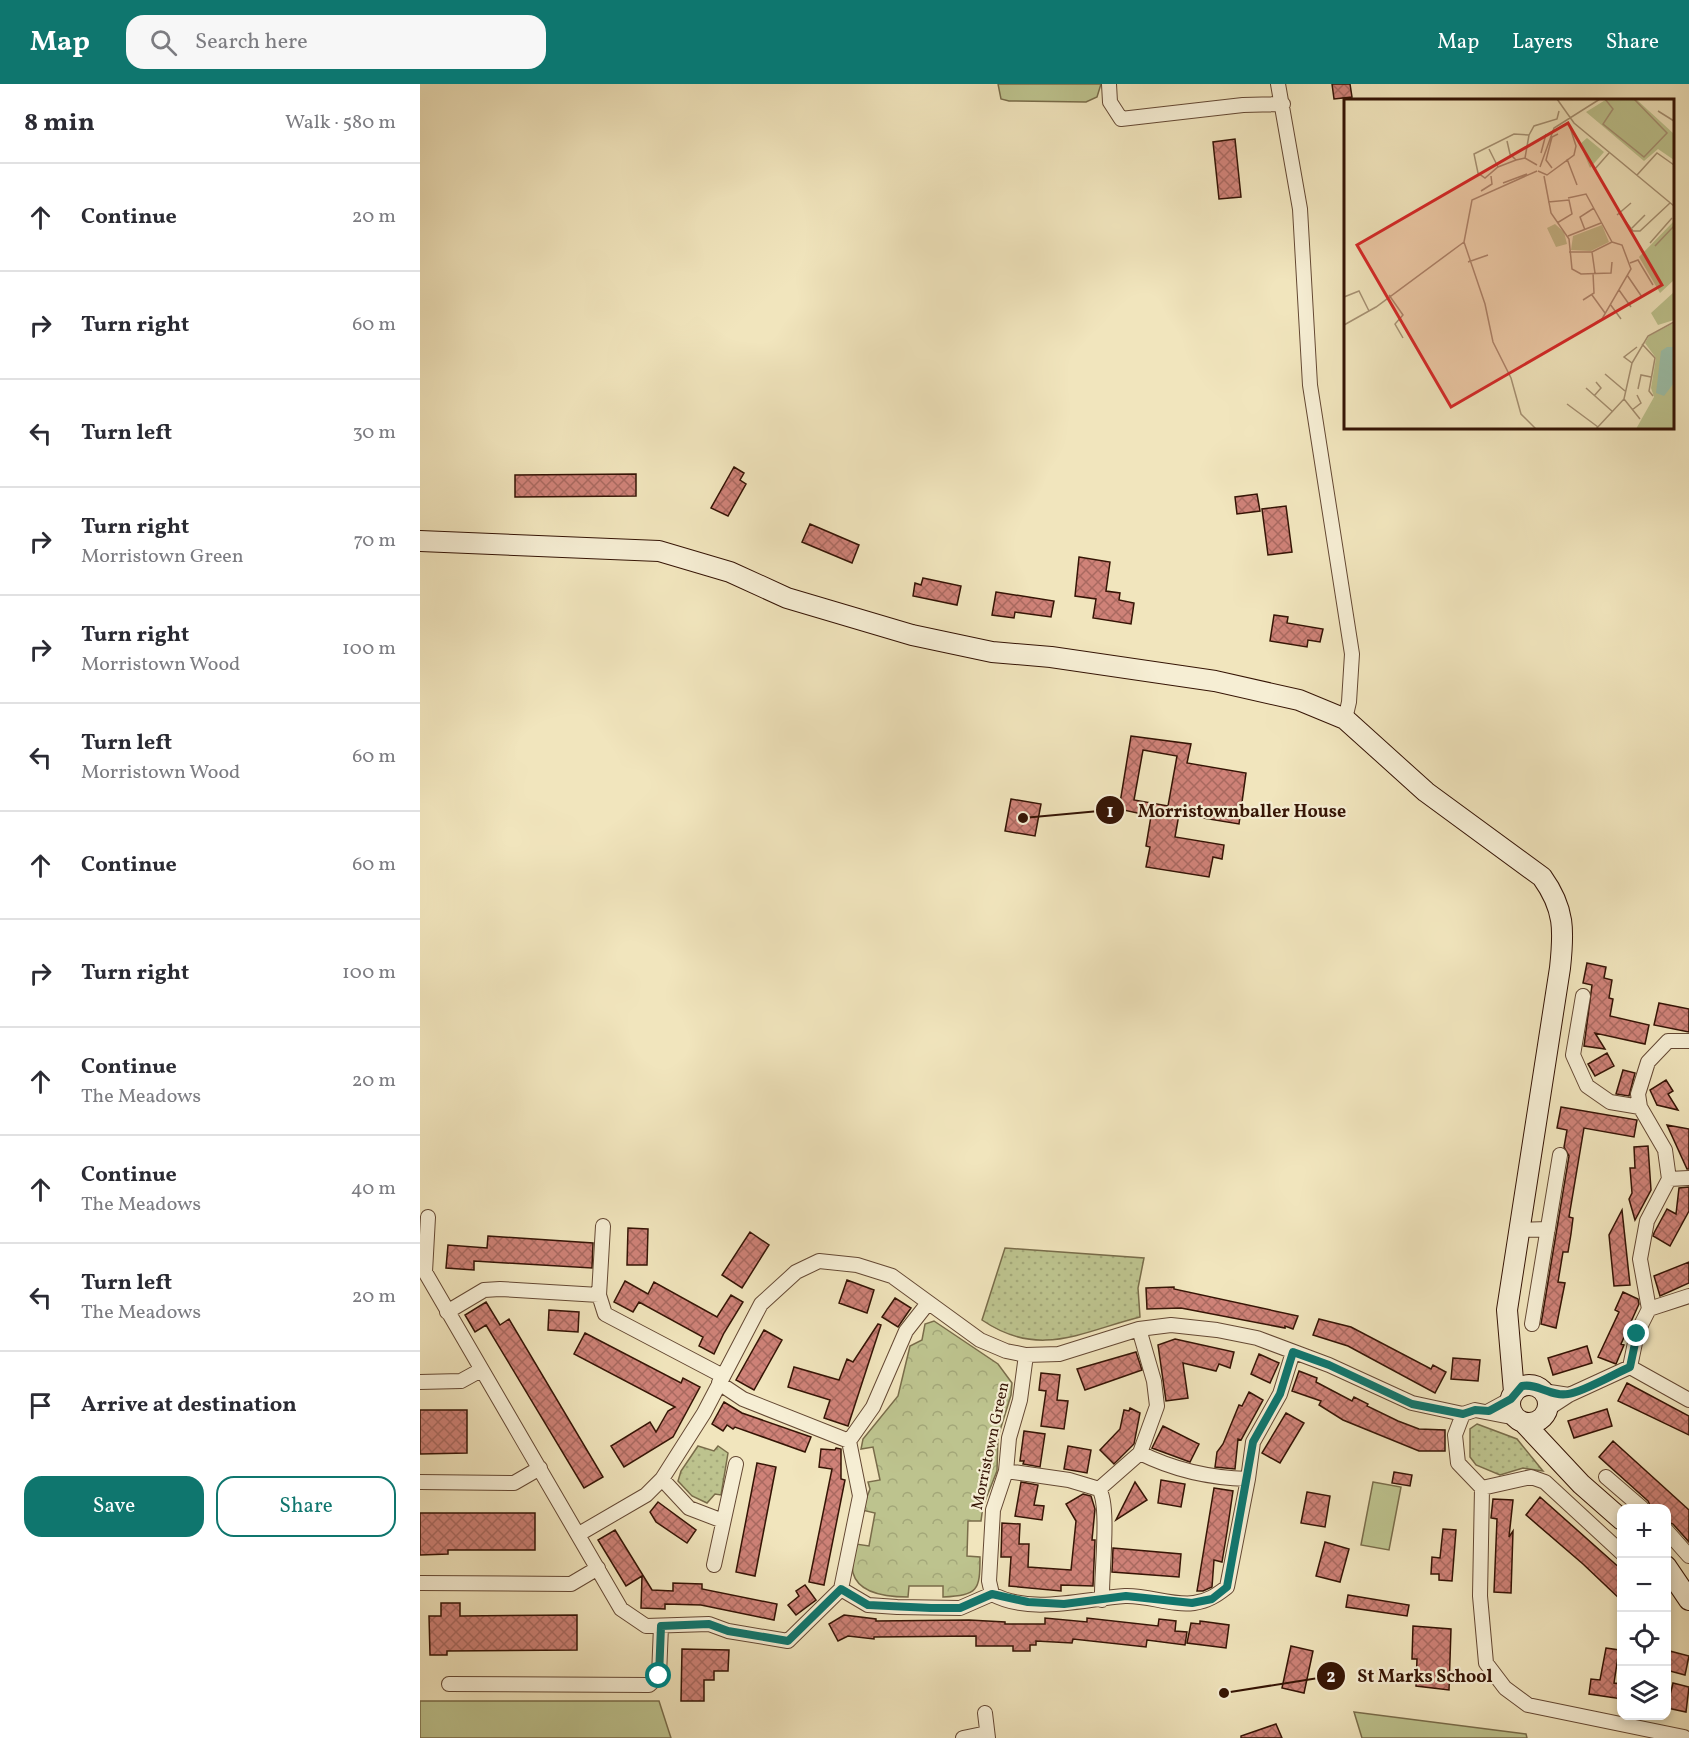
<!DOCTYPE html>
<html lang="en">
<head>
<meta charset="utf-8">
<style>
  body { margin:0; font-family:Vollkorn,serif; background:#f7f7f7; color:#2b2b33 }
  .controls { position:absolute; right:18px; bottom:18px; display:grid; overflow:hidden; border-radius:12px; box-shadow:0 3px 9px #0003 }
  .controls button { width:54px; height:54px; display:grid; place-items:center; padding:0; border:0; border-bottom:2px solid #e1e1e2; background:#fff; color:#2b2b33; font:30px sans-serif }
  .stop { position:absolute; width:18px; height:18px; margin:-14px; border:4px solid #0f766e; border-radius:50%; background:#fff }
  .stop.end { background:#0f766e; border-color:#fff; box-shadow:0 2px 6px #0008 }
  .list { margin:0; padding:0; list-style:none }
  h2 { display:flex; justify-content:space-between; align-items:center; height:78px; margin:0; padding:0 24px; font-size:26px }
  h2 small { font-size:20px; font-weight:400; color:#7c7c81 }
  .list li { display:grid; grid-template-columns:39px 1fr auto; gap:18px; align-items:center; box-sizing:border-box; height:108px; padding:0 24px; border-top:2px solid #e1e1e2 }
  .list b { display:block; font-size:22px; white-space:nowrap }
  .list p { margin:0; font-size:20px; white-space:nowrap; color:#7c7c81 }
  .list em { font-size:20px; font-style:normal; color:#7c7c81 }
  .actions { display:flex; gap:12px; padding:18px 24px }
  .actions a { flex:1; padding:14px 0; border:2px solid #0f766e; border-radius:18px; text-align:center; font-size:21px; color:#0f766e }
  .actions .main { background:#0f766e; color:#fff }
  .icon { flex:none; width:33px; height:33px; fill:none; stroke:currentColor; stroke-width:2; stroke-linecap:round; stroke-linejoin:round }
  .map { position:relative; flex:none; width:1269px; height:1654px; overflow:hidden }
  header { display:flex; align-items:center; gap:36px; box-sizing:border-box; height:84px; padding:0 30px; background:#0f766e; color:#fff }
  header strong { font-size:28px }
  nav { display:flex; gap:33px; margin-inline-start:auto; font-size:21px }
  .search { width:420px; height:54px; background:#f7f7f7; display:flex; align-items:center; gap:15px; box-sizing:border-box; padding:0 21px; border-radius:18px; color:#7c7c81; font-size:22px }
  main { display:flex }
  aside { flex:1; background:#fff }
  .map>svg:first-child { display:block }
  .grass { fill:url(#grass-dots); stroke:#796c4a; stroke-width:1.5 }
  .park { fill:url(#park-crowns); stroke:#796c4a; stroke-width:1.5 }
  .garden { fill:#bdc38e; stroke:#796c4a; stroke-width:1.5 }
  .building { fill:url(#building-cross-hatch); stroke:#351405; stroke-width:1.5; fill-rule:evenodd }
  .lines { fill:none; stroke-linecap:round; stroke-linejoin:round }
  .street-casing { stroke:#644833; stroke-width:16 }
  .secondary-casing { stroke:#351405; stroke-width:22 }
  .street { stroke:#f6eed4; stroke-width:14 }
  .secondary { stroke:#f6eed4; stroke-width:20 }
  .route { stroke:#0f766e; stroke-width:8 }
  .labels { text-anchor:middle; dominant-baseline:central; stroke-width:4.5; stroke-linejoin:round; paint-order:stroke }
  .street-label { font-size:16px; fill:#351405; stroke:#f6eed4 }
  .inset-road { fill:none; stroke:#a69173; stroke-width:1.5 }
  .view { fill:#d62828; fill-opacity:0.15; stroke:#d62828; stroke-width:3 }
  .inset-edge { fill:none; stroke:#351405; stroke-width:3 }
  .leader { fill:none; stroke:#351405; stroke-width:2 }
  .callout-dot { fill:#351405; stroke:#f6eed4; stroke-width:2 }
  .mark-label { font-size:18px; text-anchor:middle; font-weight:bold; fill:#fff }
  .callout-label { font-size:18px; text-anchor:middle; font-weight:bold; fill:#351405; stroke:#f6eed4; stroke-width:4.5; stroke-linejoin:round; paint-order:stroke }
</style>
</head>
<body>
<header>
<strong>Map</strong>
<div class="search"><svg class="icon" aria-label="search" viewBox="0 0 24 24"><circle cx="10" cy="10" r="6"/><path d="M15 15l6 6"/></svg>Search here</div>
<nav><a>Map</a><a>Layers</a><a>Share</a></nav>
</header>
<main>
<aside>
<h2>8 min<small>Walk · 580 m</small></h2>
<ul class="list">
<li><svg class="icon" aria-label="ahead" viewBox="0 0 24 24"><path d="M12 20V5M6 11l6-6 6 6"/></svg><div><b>Continue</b></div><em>20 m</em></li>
<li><svg class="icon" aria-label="right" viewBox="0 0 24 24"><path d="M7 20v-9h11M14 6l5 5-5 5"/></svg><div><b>Turn right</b></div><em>60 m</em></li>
<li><svg class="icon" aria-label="left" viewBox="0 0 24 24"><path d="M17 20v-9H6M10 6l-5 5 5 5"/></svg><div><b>Turn left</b></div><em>30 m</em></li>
<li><svg class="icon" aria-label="right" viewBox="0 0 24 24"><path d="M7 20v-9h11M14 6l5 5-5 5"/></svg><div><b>Turn right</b><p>Morristown Green</p></div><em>70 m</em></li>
<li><svg class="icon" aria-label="right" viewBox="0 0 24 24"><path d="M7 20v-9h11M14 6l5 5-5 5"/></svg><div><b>Turn right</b><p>Morristown Wood</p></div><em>100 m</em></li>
<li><svg class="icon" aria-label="left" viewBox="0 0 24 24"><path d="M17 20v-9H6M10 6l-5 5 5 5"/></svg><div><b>Turn left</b><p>Morristown Wood</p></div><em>60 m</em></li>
<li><svg class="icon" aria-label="ahead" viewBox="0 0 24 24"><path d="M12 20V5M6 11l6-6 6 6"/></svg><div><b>Continue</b></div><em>60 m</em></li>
<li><svg class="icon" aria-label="right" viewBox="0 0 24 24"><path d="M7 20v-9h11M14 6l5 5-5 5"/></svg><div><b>Turn right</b></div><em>100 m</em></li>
<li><svg class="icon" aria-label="ahead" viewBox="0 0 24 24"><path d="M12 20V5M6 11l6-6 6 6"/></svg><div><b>Continue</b><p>The Meadows</p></div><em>20 m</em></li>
<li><svg class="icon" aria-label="ahead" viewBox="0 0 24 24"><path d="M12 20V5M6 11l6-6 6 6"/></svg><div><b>Continue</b><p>The Meadows</p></div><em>40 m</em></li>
<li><svg class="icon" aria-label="left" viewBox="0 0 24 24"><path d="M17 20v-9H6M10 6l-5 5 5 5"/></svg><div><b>Turn left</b><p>The Meadows</p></div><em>20 m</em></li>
<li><svg class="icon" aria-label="arrive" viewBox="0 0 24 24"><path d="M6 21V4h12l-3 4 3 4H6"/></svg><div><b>Arrive at destination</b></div></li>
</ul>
<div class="actions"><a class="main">Save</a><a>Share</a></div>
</aside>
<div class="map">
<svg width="1269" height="1654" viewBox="0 0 1269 1654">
  <defs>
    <pattern id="grass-dots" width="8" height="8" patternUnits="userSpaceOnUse" patternTransform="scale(1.5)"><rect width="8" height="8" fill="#bdc38e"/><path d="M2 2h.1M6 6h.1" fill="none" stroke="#a3a779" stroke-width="1.8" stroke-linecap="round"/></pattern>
    <pattern id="park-crowns" width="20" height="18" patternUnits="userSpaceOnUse" patternTransform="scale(1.5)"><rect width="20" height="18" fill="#bdc38e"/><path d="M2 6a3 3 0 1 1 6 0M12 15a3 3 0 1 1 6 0" fill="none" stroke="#a3a779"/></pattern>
    <pattern id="building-cross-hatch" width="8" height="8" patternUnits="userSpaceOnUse" patternTransform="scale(1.5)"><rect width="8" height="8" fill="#cf8278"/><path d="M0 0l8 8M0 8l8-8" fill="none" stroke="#a96960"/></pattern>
  </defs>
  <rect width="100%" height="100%" fill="#f1e5bd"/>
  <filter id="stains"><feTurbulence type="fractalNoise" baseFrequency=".00333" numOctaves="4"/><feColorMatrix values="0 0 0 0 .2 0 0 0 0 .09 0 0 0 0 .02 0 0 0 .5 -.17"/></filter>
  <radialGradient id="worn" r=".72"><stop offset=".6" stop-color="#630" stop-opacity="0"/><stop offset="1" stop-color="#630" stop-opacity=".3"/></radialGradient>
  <path class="grass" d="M585,1164L724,1174L718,1204L720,1233C661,1248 619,1275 562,1236Z
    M1057,1340L1097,1355L1123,1387L1103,1384L1080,1391L1056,1381L1050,1373V1345Z
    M278,1362L294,1367L298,1362L308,1369L301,1411L295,1410L287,1419L272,1412L258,1397L261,1387Z"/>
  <path class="park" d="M514,1237L578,1280L592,1299L591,1311L578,1353L577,1387L563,1422L561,1437H548L547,1472L560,1473C560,1507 558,1511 523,1513V1502H489L488,1513C472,1513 439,1511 433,1489C431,1481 435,1468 436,1460L449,1462L455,1429L442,1426L450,1405L448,1398L460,1396L453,1363L441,1365L443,1355L478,1312L490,1262L502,1256L505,1240Z"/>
  <path class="garden" d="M578,0H681L677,13L666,18L589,17L581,15Z
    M953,1398L981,1403L969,1466L941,1461Z
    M0,1617H239L251,1654H0Z
    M934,1628L1106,1650L1107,1654H942Z"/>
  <path class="building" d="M912,0H930L932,13L914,15Z
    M815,55L821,113L799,115L793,58Z
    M314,383L324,389L320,396L326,400L308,432L291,424Z
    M216,390V412L95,413V391Z
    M837,410L840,427L817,430L815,413Z
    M866,422L872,468L848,471L842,425Z
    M390,440L439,461L432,479L382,458Z
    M659,473L690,478L686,507L700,509L699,516L714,519L711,540L673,534L676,515L655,512Z
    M503,494L541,502L537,521L493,512L495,499L501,501Z
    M576,508L634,517L631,533L595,528L594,534L572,531Z
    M854,531L868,533L867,539L903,545L900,558L888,556L887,563L850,557Z
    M711,652L771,660L767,679L826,689L819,740L759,730L755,753L804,761L802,775L793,773L789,793L726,783L730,763L726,762L731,732L699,725ZM723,666L757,672L748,722L714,716Z
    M591,715L621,720L615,752L585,747Z
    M1167,879L1186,883L1184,894L1192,896L1189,914L1193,915L1190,932L1229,941L1225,960L1175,949L1185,965L1164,962L1172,901L1163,899Z
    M1239,919L1269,925V948L1234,941Z
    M1187,969L1194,982L1175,992L1168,980Z
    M1203,986L1215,989L1209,1012L1196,1010Z
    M1246,996L1253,1007L1248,1010L1258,1026L1237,1021L1230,1006Z
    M1141,1023L1217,1036L1214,1053L1164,1044L1149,1133L1153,1134L1151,1150L1148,1168H1143L1138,1198L1145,1199L1136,1244L1121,1240L1149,1072L1144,1063L1147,1046L1137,1044Z
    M1247,1041L1269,1045V1085H1267Z
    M1228,1062L1231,1106L1215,1136L1209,1115L1212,1109L1210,1084H1215L1214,1063Z
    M1269,1103V1127L1250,1162L1233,1152L1234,1149L1247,1125L1256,1130L1259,1104Z
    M1202,1126L1210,1201L1194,1202L1189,1151Z
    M208,1144L228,1145L227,1181H207Z
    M330,1148L349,1161L322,1204L302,1191Z
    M68,1152L173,1159L172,1184L54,1177V1186L26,1184L28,1161L67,1164Z
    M1269,1178V1199L1240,1212L1234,1192Z
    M427,1196L454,1206L447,1229L419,1219Z
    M205,1197L228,1210L234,1198L297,1233L311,1211L323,1218L304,1249L294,1270L279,1262L283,1253L219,1218L213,1228L194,1218Z
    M754,1203V1205L878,1232L873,1245L865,1242V1244L761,1224L727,1225L726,1204Z
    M1203,1208L1218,1215L1219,1220L1201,1260L1204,1261L1196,1280L1178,1273L1199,1228L1195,1226Z
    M475,1214L491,1224L478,1243L462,1233Z
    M66,1218L80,1241L89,1235L183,1393L164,1404L66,1241L55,1248L45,1231Z
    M129,1226L159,1228L158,1248L128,1246Z
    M899,1235L931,1243L1011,1285L1013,1281L1026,1288L1015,1309L928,1262L893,1251Z
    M458,1240L461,1241L428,1342L404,1334L410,1316L368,1303L374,1283L419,1296L427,1275L433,1278Z
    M344,1246L362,1256L334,1306L316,1296Z
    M165,1249L261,1299L263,1294L280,1303L253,1353L204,1383L191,1362L230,1338L236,1348L248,1327L255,1323L154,1270Z
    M755,1255L814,1268L810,1284L799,1280L796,1287L763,1279L768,1314L746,1317L738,1261Z
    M1167,1262L1172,1279L1133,1291L1128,1274Z
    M716,1268L722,1286L665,1306L657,1285Z
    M839,1270L859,1279L850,1299L831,1290Z
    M1033,1274L1060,1276L1058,1297L1031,1295Z
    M879,1287L897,1294L896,1298L932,1317L934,1313L948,1320L947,1322L978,1337L999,1345L1025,1346V1367H999L923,1336L899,1321L901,1317L872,1307Z
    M621,1289L640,1291L637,1316L648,1317L644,1345L621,1342L626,1307L619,1306Z
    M1207,1299L1269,1332V1351L1198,1317Z
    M829,1308L843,1316L821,1356L818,1355L815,1385L795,1383L797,1368L803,1360L819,1321L822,1322Z
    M304,1318L322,1329L391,1353L385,1368L315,1343L313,1345L307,1341L303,1347L292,1340Z
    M710,1324L720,1329L714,1360L694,1380L680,1366L700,1345L704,1326L709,1327Z
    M1187,1325L1192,1342L1154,1354L1148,1337Z
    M0,1326H47V1369L0,1370Z
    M866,1329L884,1339L860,1379L842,1369Z
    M743,1342L779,1360L770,1378L732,1364Z
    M604,1347L625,1350L620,1383L603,1380L604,1377H600Z
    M1193,1357L1269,1426V1458L1253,1440L1246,1437V1425H1232L1228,1417L1179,1373Z
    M648,1362L671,1366L667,1389L644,1385Z
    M416,1364L421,1365V1395L425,1396L404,1501L389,1498L412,1385L399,1383L401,1365L415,1366Z
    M337,1379L356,1383L335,1492L316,1488Z
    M974,1388L992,1391L990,1402L972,1399Z
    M741,1396L765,1400L761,1423L738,1419Z
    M601,1398L618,1401L614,1421L624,1422L622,1436L595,1432Z
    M715,1398L727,1416L696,1436Z
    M794,1404L813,1407L807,1448L802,1478L794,1476L792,1503L783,1507H777Z
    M887,1408L910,1412L905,1443L881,1439Z
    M663,1410L671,1412L675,1425L672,1456H675L673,1502L641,1501V1507L589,1502L591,1473H581L582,1439L600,1440L599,1460H609L608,1483L651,1486L656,1437L646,1420Z
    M1120,1413L1202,1486V1517L1163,1480L1106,1431Z
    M1073,1415L1093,1416L1089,1453L1093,1447L1091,1509L1074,1508L1077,1435L1071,1434Z
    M238,1418L276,1446L267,1459L236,1438L230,1428Z
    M0,1429H115V1466H28V1470L0,1471Z
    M1023,1445L1036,1446L1032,1497L1019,1496V1490H1011L1012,1473L1020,1474Z
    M195,1446L232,1506L253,1507V1499L282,1500V1505L357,1520L354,1536L281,1521L245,1520V1525L221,1524L222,1492L206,1502L178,1456Z
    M905,1458L929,1465L920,1498L896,1492Z
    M693,1464L761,1470L759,1493L692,1488Z
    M385,1501L396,1516L376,1531L368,1521L379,1512L376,1507Z
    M928,1511L989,1521L987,1532L926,1523Z
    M21,1519H40V1532L157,1531V1566L27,1567V1571H10L9,1532H21Z
    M424,1531L456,1535V1537L549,1536L585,1538V1540H625V1534L667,1538V1534L738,1542L739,1535L756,1537L755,1547L767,1548L765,1561L727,1556L726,1563L653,1555L652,1559L616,1557V1561H610V1567H593V1562H556V1552L454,1553V1555L428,1552L418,1557L409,1540Z
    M780,1537L809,1541L806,1564L767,1559L771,1539L780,1540Z
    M993,1542L1031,1545L1029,1606L996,1602L997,1575H992Z
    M871,1562L893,1567L884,1609L862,1604Z
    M1186,1564L1199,1566L1194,1599L1202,1600V1615L1169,1610L1171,1595L1180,1596Z
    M262,1565L309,1566L308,1587H294V1596H284V1617H261Z
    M1246,1566L1269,1572L1265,1591L1246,1586Z
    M1253,1599L1269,1603L1266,1628L1247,1624Z
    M856,1640L862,1654H821V1652Z"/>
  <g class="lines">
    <defs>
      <path id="street" d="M689,0L690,18L701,35L823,21L863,20
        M858,0L880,125L890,301L932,570L929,618L925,635
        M1163,912L1153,971L1167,1002L1190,1018L1220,1023
        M1249,1095L1269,1094
        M8,1133L5,1188L201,1525L226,1542L289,1540L308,1547L368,1557L421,1505
        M183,1142L179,1211L185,1230L303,1292
        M1099,1146L1128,1145
        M1229,1225L1269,1212
        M27,1228L64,1206L80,1205L179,1211
        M1112,1240L1140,1071
        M719,1245L734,1297L737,1322L720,1369C754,1386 790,1394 828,1395L833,1358L860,1310L873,1268
        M1210,1283L1269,1316
        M0,1298L41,1297L61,1286
        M299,1299L323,1315L429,1357
        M1123,1307L1149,1311
        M1126,1326L1149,1311L1210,1283L1217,1249L1229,1225L1220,1175L1227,1137L1249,1095L1245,1066L1220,1023L1218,1010L1228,978L1248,957H1269
        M1069,1327L1091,1315
        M1096,1334L1055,1326L1043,1330L1035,1351L1038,1379L1062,1404L1060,1512L1066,1579L1085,1604L1108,1621L1264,1653
        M586,1387L649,1396L679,1405C690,1422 681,1491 682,1516
        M1186,1393L1222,1424
        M0,1398L94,1399L120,1384
        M1062,1404L1111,1393L1125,1398L1202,1469
        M679,1405L720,1369
        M303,1437L269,1424L242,1395L284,1329L341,1220L376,1188L399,1177L437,1181L472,1192L560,1256L586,1267L606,1271L639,1270L719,1245L751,1241L797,1246L837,1254L909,1281L992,1319L1043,1330
        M1246,1446L1269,1472
        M159,1450L226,1411L242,1395
        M294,1481L316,1380
        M0,1499L151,1500L178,1484
        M421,1505L440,1412L429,1357L453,1323L486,1247L508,1219
        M421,1505L448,1521L477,1523L540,1524L572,1510
        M572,1510C611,1531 663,1515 705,1512C728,1511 752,1522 774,1519C788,1517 797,1511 807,1503L828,1395
        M572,1510L569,1497L573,1426L586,1387L589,1354L600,1316L606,1271
        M29,1600L229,1601L239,1592L241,1542
        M565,1629L568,1654
        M543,1654L567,1649"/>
      <path id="secondary" d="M0,457L239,467L310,488L367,514L492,551L572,568L631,573L795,597L879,616L925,635L1006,708L1122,793C1145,825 1144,847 1140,884L1087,1226L1094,1308
        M1090 1320a19 19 0 1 1 38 0a19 19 0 1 1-38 0Z
        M1103,1338L1161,1400L1202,1436
        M1246,1482L1269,1516"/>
    </defs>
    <use href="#street" class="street-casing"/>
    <use href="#secondary" class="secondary-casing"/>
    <use href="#street" class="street"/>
    <use href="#secondary" class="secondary"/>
  </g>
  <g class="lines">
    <path class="route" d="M239,1592L241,1542L289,1540L308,1547L368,1557L421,1505L448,1521L511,1524H540L572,1510L608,1518L644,1520L706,1512L772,1519L792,1515L807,1503L833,1358L860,1310L873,1268L909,1281L992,1320L1043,1330L1055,1326L1069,1327L1091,1315L1102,1302C1118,1299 1131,1313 1148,1310C1161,1309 1196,1289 1210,1283L1217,1250"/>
  </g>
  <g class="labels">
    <g class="street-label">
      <text transform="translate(571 1362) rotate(-78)">Morristown Green</text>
    </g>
  </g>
  <g transform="translate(924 15)">
    <rect width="330" height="330" fill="#f1e5bd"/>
    <path d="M211,125L220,133L223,145L212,148L203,129ZM330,193V221L314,226L307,214ZM330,224V330H292L310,298L307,289L312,259L301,244L305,237Z" fill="#bdc38e"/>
    <path d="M258,126L265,143L247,152L227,151L229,137Z" fill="#bdc38e"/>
    <path d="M263,0H292L330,35V61L314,50L300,62L242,13ZM243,39L260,53L246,69L236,45ZM330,122V181L316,194L295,158Z" fill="#bdc38e"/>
    <path d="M323,248H330V284L320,297L312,294L317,252Z" fill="#9cc0aa"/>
    <path class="inset-road" d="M213,0L230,24L330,107M261,0L269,10L259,25L300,58L323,34L290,0M314,12L330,22M163,42L166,55L172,61M145,50L154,68M197,54L202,35M181,59L185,36M223,60L233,86M193,66L181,59L172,61L154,68L141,79L134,74L130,55L170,35L185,36L190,27L213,20L215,12M196,68L210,29L256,0M208,69L202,61L208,38L214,35M250,71L265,54M194,72L203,76L230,56L232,47L225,25M293,76L313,54L330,66M200,77L207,114L225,140L228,170L237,175L267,174L268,163M159,84L183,75M137,92L148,85L147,77M224,99L242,95L268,143M204,103L225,101L228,115L213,124M275,114L289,132H296L326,104M273,116L287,104M288,129L301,116M241,131L236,118L250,109M224,137L257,124M306,144L328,119M311,147L330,127M225,153H248L268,143M248,153L251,174M124,163L144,156M286,164L294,161L309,186M283,176L298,198M275,191L287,208M45,196L59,216L51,225L59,239M248,196L261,214M0,198L15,192L25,212M239,201L250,194L249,174M266,205L277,220M251,224L258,220L287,170L278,146L268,143M0,226L32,208L120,143M298,245L311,259L305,292L309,297M288,264L280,258L293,248M261,275L281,292M242,289L269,313M294,290L297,276L307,278M250,297L257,289L252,283M280,300L296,320M223,305L254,328M288,311L297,304L293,296M192,330L177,315L167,279L149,243L141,205L120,143L128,101L193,72M252,330L280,300L288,264L304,237L330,223"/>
    <path class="view" d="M224,24L318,186L107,308L13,146Z"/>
    <rect width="330" height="330" class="inset-edge"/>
  </g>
  <path class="leader" d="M603 734L690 726M804 1609L911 1592"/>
  <g class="callout-dot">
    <circle cx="603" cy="734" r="6"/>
    <circle cx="804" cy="1609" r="6"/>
    <circle cx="690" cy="726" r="15"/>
    <circle cx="911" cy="1592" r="15"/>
  </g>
  <g class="mark-label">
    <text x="690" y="733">1</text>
    <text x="911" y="1598">2</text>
  </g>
  <g class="callout-label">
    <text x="822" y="733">Morristownballer House</text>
    <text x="1005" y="1598">St Marks School</text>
  </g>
  <rect width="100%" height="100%" filter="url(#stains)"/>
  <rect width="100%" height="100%" fill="url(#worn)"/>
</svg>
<div class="controls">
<button>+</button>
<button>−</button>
<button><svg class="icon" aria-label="locate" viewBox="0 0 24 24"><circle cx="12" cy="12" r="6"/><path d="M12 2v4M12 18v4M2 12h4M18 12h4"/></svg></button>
<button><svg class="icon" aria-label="layers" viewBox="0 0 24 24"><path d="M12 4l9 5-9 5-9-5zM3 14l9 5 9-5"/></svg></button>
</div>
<div class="stop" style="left:239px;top:1592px"></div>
<div class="stop end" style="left:1217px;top:1250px"></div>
</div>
</main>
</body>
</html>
